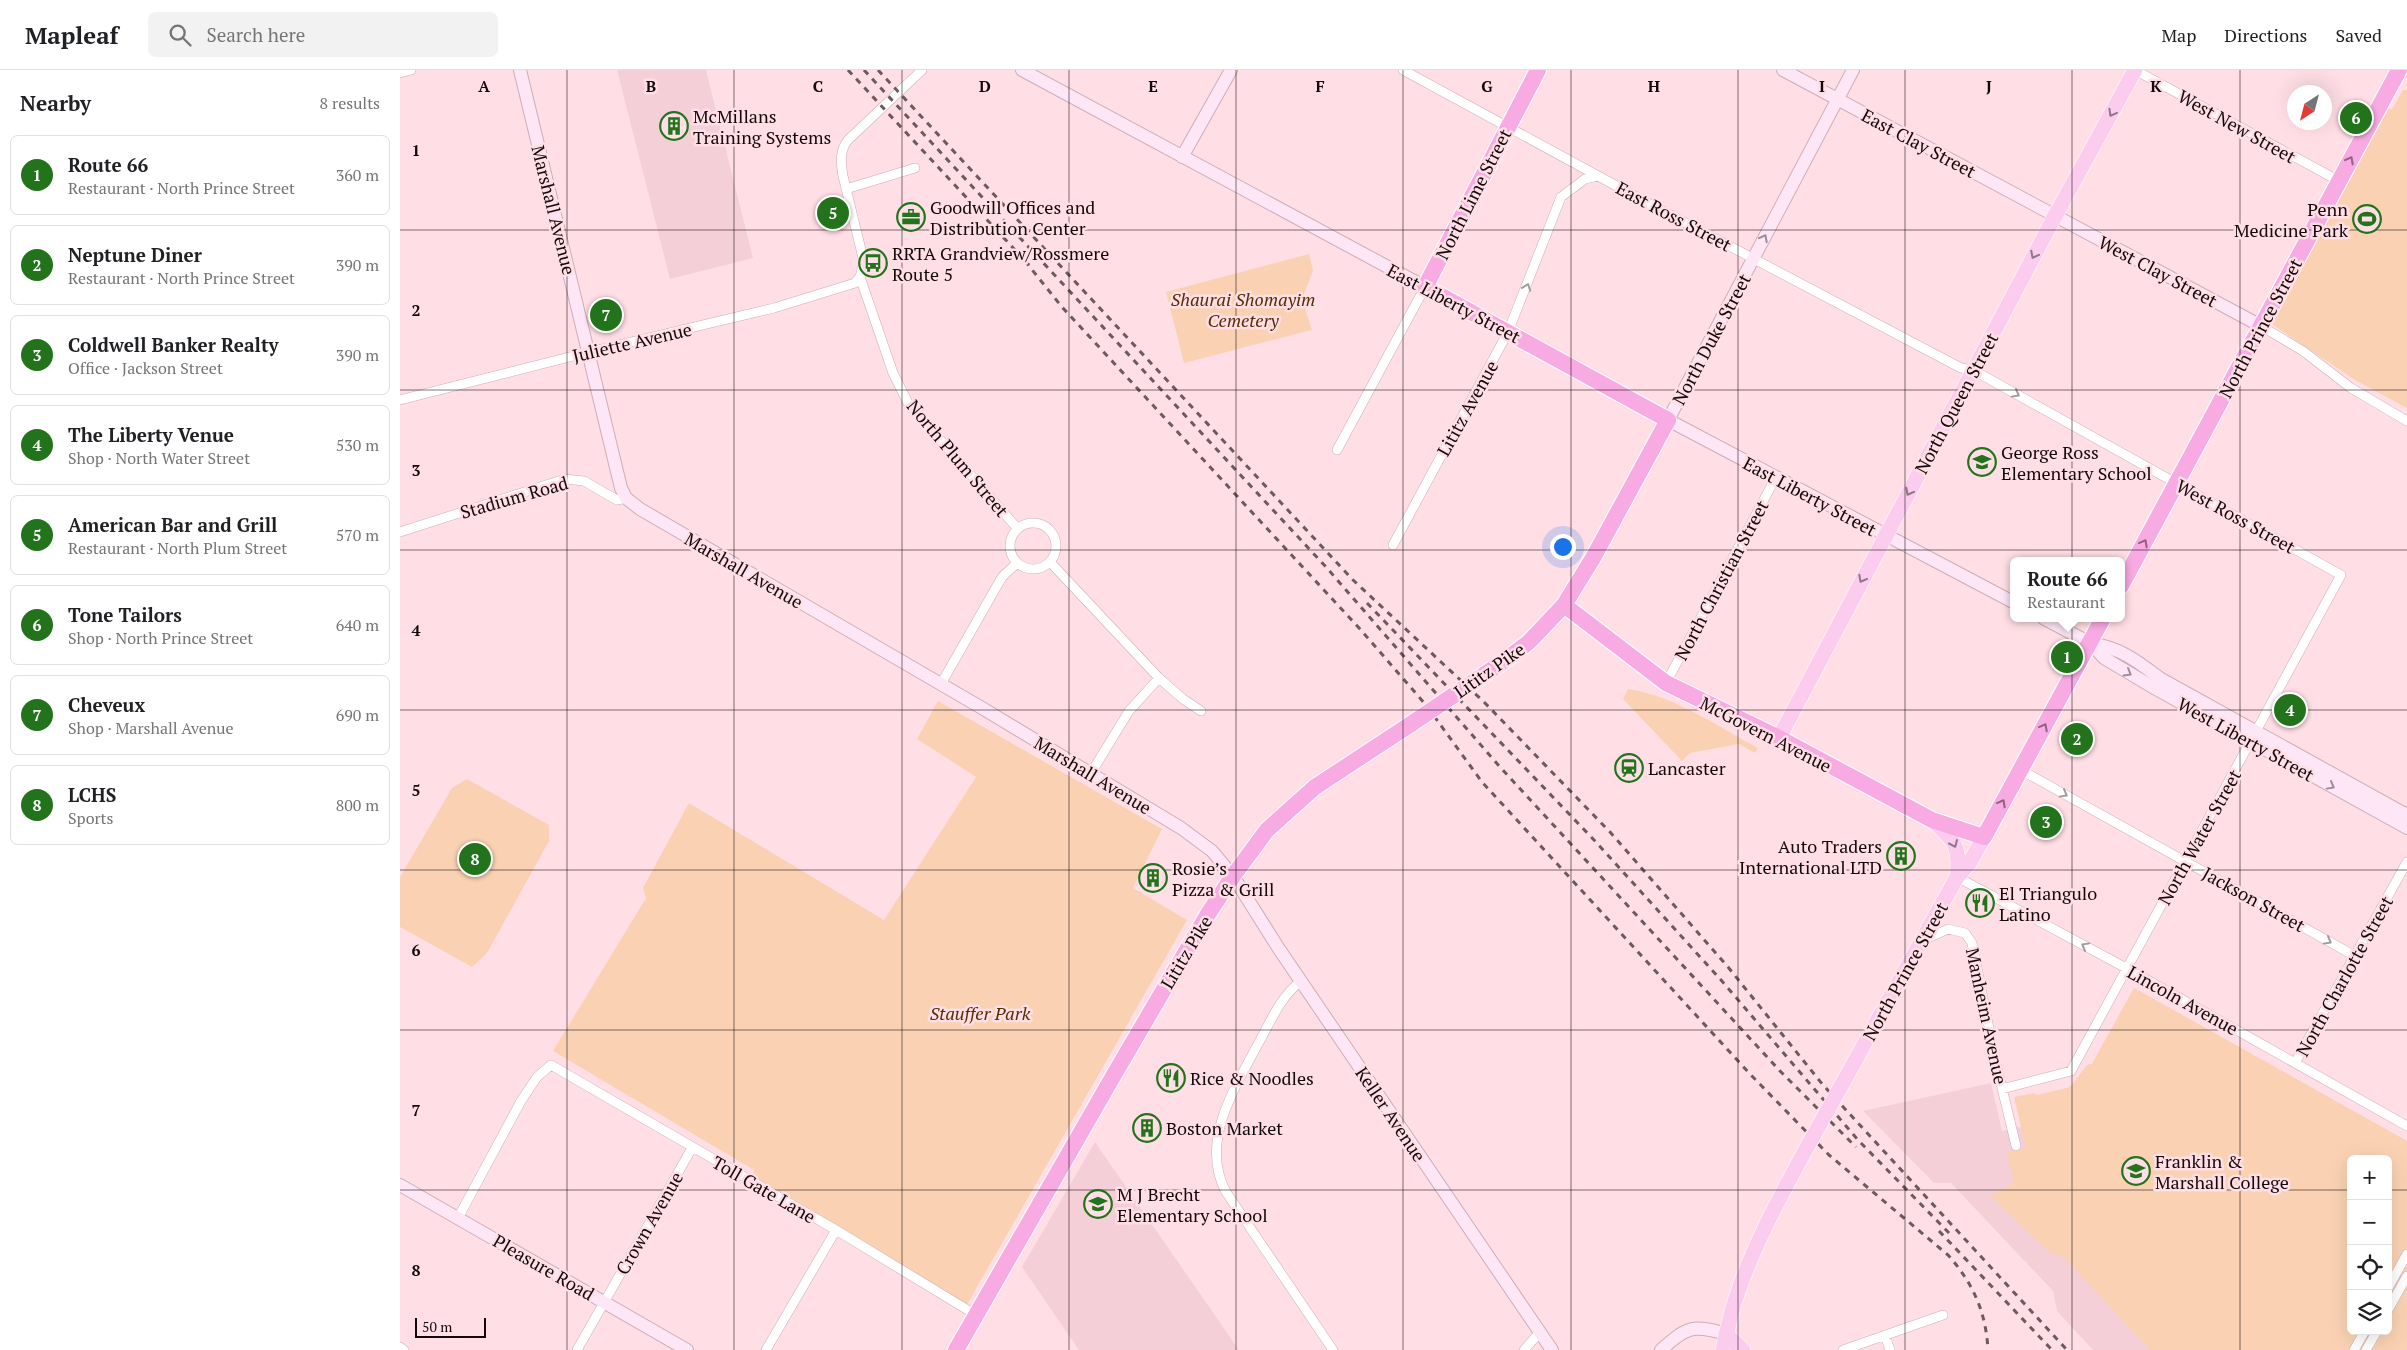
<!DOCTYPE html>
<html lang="en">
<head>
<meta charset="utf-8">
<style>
  body { margin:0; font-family:"PT Serif",serif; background:#f2f2f2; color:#202124 }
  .controls { position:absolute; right:15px; bottom:15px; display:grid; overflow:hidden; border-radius:8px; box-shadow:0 5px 20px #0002 }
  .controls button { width:45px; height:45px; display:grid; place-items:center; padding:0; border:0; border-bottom:1px solid #e0e0e0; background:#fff; color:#202124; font:25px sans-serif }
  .compass { position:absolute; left:1887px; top:15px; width:45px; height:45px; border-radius:50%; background:#fff; box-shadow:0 5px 20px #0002; rotate:216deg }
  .scale { position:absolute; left:15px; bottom:12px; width:71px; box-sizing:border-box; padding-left:5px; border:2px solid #13090b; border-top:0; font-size:14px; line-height:18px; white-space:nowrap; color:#13090b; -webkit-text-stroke:4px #ffdfe5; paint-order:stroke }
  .you { position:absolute; left:1162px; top:476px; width:18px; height:18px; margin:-12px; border:4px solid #fff; border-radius:50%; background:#1a73e8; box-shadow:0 0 0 8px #1a73e833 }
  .badge { display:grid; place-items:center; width:32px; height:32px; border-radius:50%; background:#22731b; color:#fff; font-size:16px; font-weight:700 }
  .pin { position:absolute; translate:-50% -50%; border:2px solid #fff; box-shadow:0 1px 5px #0006 }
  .popup { position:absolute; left:1610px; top:487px; width:115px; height:65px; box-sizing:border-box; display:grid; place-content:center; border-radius:8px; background:#fff; filter:drop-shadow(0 1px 4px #0005); font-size:16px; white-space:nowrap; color:#757577 }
  .popup b { font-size:19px; color:#202124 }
  .popup::after { content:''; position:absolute; left:50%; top:100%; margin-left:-10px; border:10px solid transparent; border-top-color:#fff }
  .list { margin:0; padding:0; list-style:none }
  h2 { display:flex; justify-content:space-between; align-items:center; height:65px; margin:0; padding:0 20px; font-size:21px }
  h2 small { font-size:16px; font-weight:400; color:#757577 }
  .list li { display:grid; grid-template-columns:32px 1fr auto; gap:15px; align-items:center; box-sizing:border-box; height:80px; margin:0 10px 10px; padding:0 10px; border:1px solid #e0e0e0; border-radius:8px }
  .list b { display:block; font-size:19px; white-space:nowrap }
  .list p { margin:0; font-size:16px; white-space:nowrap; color:#757577 }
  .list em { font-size:16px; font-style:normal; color:#757577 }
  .icon { flex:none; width:28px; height:28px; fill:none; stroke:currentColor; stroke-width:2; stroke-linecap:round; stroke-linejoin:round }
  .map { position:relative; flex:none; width:2007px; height:1280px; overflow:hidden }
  header { display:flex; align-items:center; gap:30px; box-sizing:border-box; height:70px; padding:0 25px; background:#fff; border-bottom:1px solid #e0e0e0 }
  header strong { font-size:24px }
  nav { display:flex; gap:28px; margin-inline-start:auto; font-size:18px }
  .search { width:350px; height:45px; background:#f2f2f2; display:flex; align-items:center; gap:12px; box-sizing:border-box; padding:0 18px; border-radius:8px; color:#757577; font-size:19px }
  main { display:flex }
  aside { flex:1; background:#fff }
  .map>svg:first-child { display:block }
  .built { fill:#f5cfd7; fill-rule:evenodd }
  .green { fill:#fad2b3; fill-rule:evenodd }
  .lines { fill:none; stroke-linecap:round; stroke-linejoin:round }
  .street-casing { stroke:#ccaeb4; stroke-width:10 }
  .secondary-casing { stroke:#ccaeb4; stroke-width:14 }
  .primary-casing { stroke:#fff; stroke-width:16 }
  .highway-casing { stroke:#fff; stroke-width:18 }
  .street { stroke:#fff; stroke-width:9 }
  .secondary { stroke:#fde6f6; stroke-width:12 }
  .primary { stroke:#fbccee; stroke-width:15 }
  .highway { stroke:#f8aae2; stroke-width:16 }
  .rail { stroke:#6d5a5e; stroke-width:3; stroke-dasharray:6 6; stroke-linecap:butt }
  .primary-bridge-casing { stroke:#fff; stroke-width:16; stroke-linecap:butt }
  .highway-bridge-casing { stroke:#fff; stroke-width:18; stroke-linecap:butt }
  .primary-bridge { stroke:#fbccee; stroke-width:15 }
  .highway-bridge { stroke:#f8aae2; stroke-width:16 }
  .oneway { stroke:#937488 }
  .oneway2 { stroke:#916281 }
  .oneway3 { stroke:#9f8e98 }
  .oneway4 { stroke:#a19d9d }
  .grid { fill:none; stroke:#13090b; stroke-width:1; stroke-opacity:0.55 }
  .labels { text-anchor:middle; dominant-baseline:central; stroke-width:5; stroke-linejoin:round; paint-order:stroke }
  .poi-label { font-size:18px; fill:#13090b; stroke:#ffdfe5; text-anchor:start }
  .street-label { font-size:18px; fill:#13090b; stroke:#ffdfe5 }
  .park-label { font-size:18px; font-style:italic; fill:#562c00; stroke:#ffdfe5 }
  .grid-label { font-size:16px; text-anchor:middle; font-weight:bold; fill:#13090b; stroke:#ffdfe5; stroke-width:5; stroke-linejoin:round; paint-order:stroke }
</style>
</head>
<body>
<header>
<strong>Mapleaf</strong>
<div class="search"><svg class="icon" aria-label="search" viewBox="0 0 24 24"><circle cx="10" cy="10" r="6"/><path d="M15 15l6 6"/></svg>Search here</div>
<nav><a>Map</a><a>Directions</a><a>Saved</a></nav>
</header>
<main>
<aside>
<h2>Nearby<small>8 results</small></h2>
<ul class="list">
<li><span class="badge">1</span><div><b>Route 66</b><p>Restaurant · North Prince Street</p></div><em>360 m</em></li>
<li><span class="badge">2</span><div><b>Neptune Diner</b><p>Restaurant · North Prince Street</p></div><em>390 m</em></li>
<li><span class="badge">3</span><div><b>Coldwell Banker Realty</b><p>Office · Jackson Street</p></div><em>390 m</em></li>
<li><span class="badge">4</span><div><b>The Liberty Venue</b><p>Shop · North Water Street</p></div><em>530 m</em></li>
<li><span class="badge">5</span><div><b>American Bar and Grill</b><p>Restaurant · North Plum Street</p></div><em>570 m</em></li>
<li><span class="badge">6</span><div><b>Tone Tailors</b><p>Shop · North Prince Street</p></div><em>640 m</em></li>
<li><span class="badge">7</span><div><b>Cheveux</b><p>Shop · Marshall Avenue</p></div><em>690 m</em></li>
<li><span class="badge">8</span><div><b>LCHS</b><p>Sports</p></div><em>800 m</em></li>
</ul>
</aside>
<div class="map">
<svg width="2007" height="1280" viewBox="0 0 2007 1280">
  <rect width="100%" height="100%" fill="#ffdfe5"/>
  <path class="built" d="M217,0H306L353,188L270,209Z
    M1734,918L2007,1071V1280H1693L1657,1241L1653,1221L1551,1113H1534L1463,1041L1591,1013L1602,1061L1677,1044L1673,1013L1678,1009L1687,995L1692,994ZM1951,1089H1988V1261H1951Z
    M695,1072L839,1280H679L622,1197Z"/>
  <path class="green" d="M2003,20H2007V338L1955,310L1870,253L1986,38L1992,39Z
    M909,184L913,201L902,229L912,260L784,293L766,222Z
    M1228,619C1275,626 1317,656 1358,678L1355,683L1339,674L1290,683L1282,691L1223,629Z
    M538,631L762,759L733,818L787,850L565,1238L351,1111L354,1100L153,981L246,828L243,818L289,733L484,850L576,707L517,669Z
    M67,709L149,755V771L87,883L72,897L0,857V807L52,718Z
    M1734,918L2007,1071V1280H1750L1663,1186L1650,1183L1590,1126L1614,1113L1607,1082L1626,1078L1614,1027L1634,1023L1637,1025L1670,1017L1687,995L1692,994ZM1951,1089H1988V1261H1951Z"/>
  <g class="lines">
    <defs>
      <path id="street" d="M1003,0L1246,132L1561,298L1573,300L1941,505L1671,1001L1602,1019
        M1735,0L1939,111
        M0,3L11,0
        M446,119L515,98
        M460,207L493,303L508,333L618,459
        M1861,256L1903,281L1951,318L2007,351
        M0,330L189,282L374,238L455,213L460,207L464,192L443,106C441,93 439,81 448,70L522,0
        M937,380L1025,217
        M610 476a23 23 0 1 1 46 0a23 23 0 1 1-46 0Z
        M0,462L165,409L184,411L217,430L226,428
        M993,475L1108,262L1161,127L1185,109L1198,106
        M650,492L759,608L783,629L801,641
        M1266,613L1376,407
        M541,614L602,507L617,493
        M1621,700L1955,886
        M691,703L729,641L759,608
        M1557,807L1728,899L2007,1056
        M1524,870L1548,859L1565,863L1572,873L1595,989L1616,1076
        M901,911C880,927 871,951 858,974C835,1018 799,1072 826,1122L933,1280
        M1895,993L2007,792
        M58,1148L121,1031L137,1007L151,995L436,1160L576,1245
        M1988,1218L2007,1184
        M1988,1240L2007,1206
        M1485,1265L1490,1280
        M0,1277L4,1280
        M177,1280L292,1078
        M366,1280L436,1160
        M1124,1280L1140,1262
        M1443,1280L1543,1245
        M1954,1280L1965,1261
        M1966,1280L1977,1261"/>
      <path id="secondary" d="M120,0L221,418L226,428L240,439L582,638L781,758L812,781L833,806L879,879L1152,1280
        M622,0L1025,217
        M1383,0L1861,256
        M1453,0L1268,350L1613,532
        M782,87L831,0
        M1643,548L1690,573L1704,588L1756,619L2007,758
        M1690,573C1721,578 1737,591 1761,609L2007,745
        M0,1115L287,1280
        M1261,1280C1287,1257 1292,1254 1326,1264"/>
      <path id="primary" d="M1379,668L1655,146L1735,0
        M1533,751C1554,770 1561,777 1557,807
        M1445,1009L1557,807L1569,794L1584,767
        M1326,1264L1343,1280
        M1323,1280C1327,1263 1330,1245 1336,1228C1353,1176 1380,1127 1406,1079"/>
      <path id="highway" d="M1721,516L1999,0
        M1164,535L1266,613L1379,668L1532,750L1584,767L1703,548
        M1100,594L1129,572L1164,535L1193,488L1268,350L1025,217L1138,0
        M556,1280L715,1003L808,844L833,806L867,760L915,717L1011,654"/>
    </defs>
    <use href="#street" class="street-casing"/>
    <use href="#secondary" class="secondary-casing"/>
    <use href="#primary" class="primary-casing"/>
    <use href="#highway" class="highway-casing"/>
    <use href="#street" class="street"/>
    <use href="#secondary" class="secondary"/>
    <use href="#primary" class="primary"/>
    <use href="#highway" class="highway"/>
    <path class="rail" d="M448,0L629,195
      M464,0L926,497L1100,697L1380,1001L1456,1077
      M478,0L953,510L1084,632L1210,762L1328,897L1423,1015L1667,1280
      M625,191L662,237L960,559L1026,635L1082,712L1350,1004L1429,1085L1548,1185C1573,1213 1586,1242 1588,1280
      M967,533L1195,771L1321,910L1458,1070L1550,1164
      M1539,1161L1652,1280"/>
    <defs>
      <path id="primary-bridge" d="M1406,1079L1445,1009"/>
      <path id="highway-bridge" d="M1011,654L1100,594"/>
    </defs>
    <use href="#primary-bridge" class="primary-bridge-casing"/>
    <use href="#highway-bridge" class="highway-bridge-casing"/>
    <use href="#primary-bridge" class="primary-bridge"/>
    <use href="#highway-bridge" class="highway-bridge"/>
  </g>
  <defs><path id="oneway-chevron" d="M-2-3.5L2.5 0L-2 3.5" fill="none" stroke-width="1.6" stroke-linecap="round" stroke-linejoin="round" transform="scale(1.25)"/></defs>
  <g class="oneway">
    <use href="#oneway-chevron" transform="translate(1712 43) rotate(119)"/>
    <use href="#oneway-chevron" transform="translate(1634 185) rotate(118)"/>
    <use href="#oneway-chevron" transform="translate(1509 422) rotate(118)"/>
    <use href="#oneway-chevron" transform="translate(1462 509) rotate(118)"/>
    <use href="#oneway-chevron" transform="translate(1554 774) rotate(66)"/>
  </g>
  <g class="oneway2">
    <use href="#oneway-chevron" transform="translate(1950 90) rotate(-62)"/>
    <use href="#oneway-chevron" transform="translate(1744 473) rotate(-62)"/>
    <use href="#oneway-chevron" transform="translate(1644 657) rotate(-62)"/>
    <use href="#oneway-chevron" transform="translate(1602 733) rotate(-61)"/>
  </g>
  <g class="oneway3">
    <use href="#oneway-chevron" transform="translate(1364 168) rotate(-62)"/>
    <use href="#oneway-chevron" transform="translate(1728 603) rotate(30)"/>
    <use href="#oneway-chevron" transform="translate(1931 716) rotate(29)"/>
  </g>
  <g class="oneway4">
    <use href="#oneway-chevron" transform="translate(1127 217) rotate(-70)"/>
    <use href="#oneway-chevron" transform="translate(1616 324) rotate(29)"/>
    <use href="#oneway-chevron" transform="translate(1664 724) rotate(29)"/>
    <use href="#oneway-chevron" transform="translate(1928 871) rotate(29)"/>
    <use href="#oneway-chevron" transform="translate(1685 876) rotate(-151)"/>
  </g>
  <path class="grid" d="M167,0V1280M334,0V1280M502,0V1280M669,0V1280M836,0V1280M1003,0V1280M1171,0V1280M1338,0V1280M1505,0V1280M1672,0V1280M1840,0V1280M0,160H2007M0,320H2007M0,480H2007M0,640H2007M0,800H2007M0,960H2007M0,1120H1951M1988,1120H2007"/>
  <defs>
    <symbol id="building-ring" viewBox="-11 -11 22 22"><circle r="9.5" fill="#ffdfe5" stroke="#22731b" stroke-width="1.5"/><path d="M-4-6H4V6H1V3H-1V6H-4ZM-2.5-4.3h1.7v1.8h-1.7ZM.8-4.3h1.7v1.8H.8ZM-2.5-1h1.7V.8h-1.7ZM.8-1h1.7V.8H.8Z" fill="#22731b"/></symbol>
    <symbol id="office-ring" viewBox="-11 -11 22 22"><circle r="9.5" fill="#ffdfe5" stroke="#22731b" stroke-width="1.5"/><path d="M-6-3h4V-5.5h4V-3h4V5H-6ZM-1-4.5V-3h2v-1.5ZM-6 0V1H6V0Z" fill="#22731b"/></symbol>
    <symbol id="stadium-ring" viewBox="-11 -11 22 22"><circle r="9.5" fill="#ffdfe5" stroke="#22731b" stroke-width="1.5"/><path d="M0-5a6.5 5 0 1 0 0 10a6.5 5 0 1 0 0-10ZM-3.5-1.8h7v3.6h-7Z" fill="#22731b"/></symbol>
    <symbol id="bus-ring" viewBox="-11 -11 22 22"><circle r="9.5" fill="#ffdfe5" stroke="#22731b" stroke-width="1.5"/><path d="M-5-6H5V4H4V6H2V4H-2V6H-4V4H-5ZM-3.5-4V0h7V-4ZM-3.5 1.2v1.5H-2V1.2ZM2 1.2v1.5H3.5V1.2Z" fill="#22731b"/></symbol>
    <symbol id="school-ring" viewBox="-11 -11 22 22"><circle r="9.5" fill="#ffdfe5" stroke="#22731b" stroke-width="1.5"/><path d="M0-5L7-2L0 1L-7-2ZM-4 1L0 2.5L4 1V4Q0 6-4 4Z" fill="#22731b"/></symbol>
    <symbol id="station-ring" viewBox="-11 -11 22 22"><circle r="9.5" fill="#ffdfe5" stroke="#22731b" stroke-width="1.5"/><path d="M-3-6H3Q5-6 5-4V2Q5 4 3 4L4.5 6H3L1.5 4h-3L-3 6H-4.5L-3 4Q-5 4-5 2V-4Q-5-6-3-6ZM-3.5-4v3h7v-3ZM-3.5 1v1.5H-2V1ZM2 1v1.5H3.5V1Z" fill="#22731b"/></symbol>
    <symbol id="restaurant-ring" viewBox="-11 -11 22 22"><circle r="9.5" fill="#ffdfe5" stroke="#22731b" stroke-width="1.5"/><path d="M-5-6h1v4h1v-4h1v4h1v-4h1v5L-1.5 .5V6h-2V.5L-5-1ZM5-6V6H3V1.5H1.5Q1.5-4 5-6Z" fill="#22731b"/></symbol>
    <symbol id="university-ring" viewBox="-11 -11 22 22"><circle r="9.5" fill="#ffdfe5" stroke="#22731b" stroke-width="1.5"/><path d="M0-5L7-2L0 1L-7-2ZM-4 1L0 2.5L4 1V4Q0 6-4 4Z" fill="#22731b"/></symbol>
  </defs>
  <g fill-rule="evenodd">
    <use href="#building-ring" x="258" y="40" width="32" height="32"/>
    <use href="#office-ring" x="495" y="131" width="32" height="32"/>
    <use href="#stadium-ring" x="1951" y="133" width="32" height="32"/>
    <use href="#bus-ring" x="457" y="177" width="32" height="32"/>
    <use href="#school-ring" x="1566" y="376" width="32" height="32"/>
    <use href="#station-ring" x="1213" y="682" width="32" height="32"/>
    <use href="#building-ring" x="1485" y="770" width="32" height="32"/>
    <use href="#building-ring" x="737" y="792" width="32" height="32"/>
    <use href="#restaurant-ring" x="1564" y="817" width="32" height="32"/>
    <use href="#restaurant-ring" x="755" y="992" width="32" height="32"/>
    <use href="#building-ring" x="731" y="1042" width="32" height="32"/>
    <use href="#university-ring" x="1720" y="1085" width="32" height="32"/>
    <use href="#school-ring" x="682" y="1118" width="32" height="32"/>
  </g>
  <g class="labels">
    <g class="poi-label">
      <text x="293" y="46">McMillans<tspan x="293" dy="21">Training Systems</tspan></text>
      <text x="530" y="137">Goodwill Offices and<tspan x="530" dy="21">Distribution Center</tspan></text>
      <text x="1948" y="139" text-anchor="end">Penn<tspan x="1948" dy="21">Medicine Park</tspan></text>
      <text x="492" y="183">RRTA Grandview/Rossmere<tspan x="492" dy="21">Route 5</tspan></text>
      <text x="1601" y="382">George Ross<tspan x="1601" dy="21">Elementary School</tspan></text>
      <text x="1248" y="698">Lancaster</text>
      <text x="1482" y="776" text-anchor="end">Auto Traders<tspan x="1482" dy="21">International LTD</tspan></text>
      <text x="772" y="798">Rosie’s<tspan x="772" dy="21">Pizza &amp; Grill</tspan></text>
      <text x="1599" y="823">El Triangulo<tspan x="1599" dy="21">Latino</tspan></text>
      <text x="790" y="1008">Rice &amp; Noodles</text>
      <text x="766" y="1058">Boston Market</text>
      <text x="1755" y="1091">Franklin &amp;<tspan x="1755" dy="21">Marshall College</tspan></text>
      <text x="717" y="1124">M J Brecht<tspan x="717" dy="21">Elementary School</tspan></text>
    </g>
    <g class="street-label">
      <text transform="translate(1837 56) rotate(29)">West New Street</text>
      <text transform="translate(1519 73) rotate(28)">East Clay Street</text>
      <text transform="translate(1073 124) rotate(-63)">North Lime Street</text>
      <text transform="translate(154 140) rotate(76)">Marshall Avenue</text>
      <text transform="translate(1274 146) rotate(28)">East Ross Street</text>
      <text transform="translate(1758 201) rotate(28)">West Clay Street</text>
      <text transform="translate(1054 233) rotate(28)">East Liberty Street</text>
      <text transform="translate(1860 258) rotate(-62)">North Prince Street</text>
      <text transform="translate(1311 269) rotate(-62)">North Duke Street</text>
      <text transform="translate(232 272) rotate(-13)">Juliette Avenue</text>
      <text transform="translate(1556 333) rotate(-62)">North Queen Street</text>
      <text transform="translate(1067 338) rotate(-61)">Lititz Avenue</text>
      <text transform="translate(558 388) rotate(50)">North Plum Street</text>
      <text transform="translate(1410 426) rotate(28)">East Liberty Street</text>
      <text transform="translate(114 427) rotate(-16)">Stadium Road</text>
      <text transform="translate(1836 446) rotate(29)">West Ross Street</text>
      <text transform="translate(344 500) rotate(30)">Marshall Avenue</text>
      <text transform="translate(1321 510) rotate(-62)">North Christian Street</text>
      <text transform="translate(1089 600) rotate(-35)">Lititz Pike</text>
      <text transform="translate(1366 664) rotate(27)">McGovern Avenue</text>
      <text transform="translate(1846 669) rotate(29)">West Liberty Street</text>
      <text transform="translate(693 705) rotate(31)">Marshall Avenue</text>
      <text transform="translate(1799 767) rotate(-61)">North Water Street</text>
      <text transform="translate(1854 829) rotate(29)">Jackson Street</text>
      <text transform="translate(786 882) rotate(-59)">Lititz Pike</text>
      <text transform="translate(1505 901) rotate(-61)">North Prince Street</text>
      <text transform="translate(1944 906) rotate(-61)">North Charlotte Street</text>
      <text transform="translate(1783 930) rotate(29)">Lincoln Avenue</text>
      <text transform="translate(1587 946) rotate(78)">Manheim Avenue</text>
      <text transform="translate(991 1044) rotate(56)">Keller Avenue</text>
      <text transform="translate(364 1119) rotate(30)">Toll Gate Lane</text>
      <text transform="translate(249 1153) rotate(-60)">Crown Avenue</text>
      <text transform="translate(144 1197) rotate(30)">Pleasure Road</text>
    </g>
    <g class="park-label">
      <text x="843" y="229">Shaurai Shomayim<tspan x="843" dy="21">Cemetery</tspan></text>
      <text x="580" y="943">Stauffer Park</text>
    </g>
  </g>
  <g class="grid-label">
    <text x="84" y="22">A</text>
    <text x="251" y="22">B</text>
    <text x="418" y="22">C</text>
    <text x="585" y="22">D</text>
    <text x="753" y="22">E</text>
    <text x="920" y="22">F</text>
    <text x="1087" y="22">G</text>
    <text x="1254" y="22">H</text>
    <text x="1422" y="22">I</text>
    <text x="1589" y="22">J</text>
    <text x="1756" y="22">K</text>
    <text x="16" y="86">1</text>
    <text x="16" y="246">2</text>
    <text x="16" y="406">3</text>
    <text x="16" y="566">4</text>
    <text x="16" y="726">5</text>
    <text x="16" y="886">6</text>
    <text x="16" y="1046">7</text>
    <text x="16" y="1206">8</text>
  </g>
</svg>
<div class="controls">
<button>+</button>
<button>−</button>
<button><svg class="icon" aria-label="locate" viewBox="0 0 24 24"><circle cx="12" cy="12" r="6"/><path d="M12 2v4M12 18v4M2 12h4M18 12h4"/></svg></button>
<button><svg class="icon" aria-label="layers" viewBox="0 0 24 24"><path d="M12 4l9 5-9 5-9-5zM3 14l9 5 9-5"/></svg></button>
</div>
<svg class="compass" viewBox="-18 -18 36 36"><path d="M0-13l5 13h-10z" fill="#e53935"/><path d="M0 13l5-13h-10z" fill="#757577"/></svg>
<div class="scale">50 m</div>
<div class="you"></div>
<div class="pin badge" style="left:1667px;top:587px">1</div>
<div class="popup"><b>Route 66</b>Restaurant</div>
<div class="pin badge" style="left:1677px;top:669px">2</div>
<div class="pin badge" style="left:1646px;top:752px">3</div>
<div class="pin badge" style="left:1890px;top:640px">4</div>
<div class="pin badge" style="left:433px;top:143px">5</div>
<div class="pin badge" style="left:1956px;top:48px">6</div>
<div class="pin badge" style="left:206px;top:245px">7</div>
<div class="pin badge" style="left:75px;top:789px">8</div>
</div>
</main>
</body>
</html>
